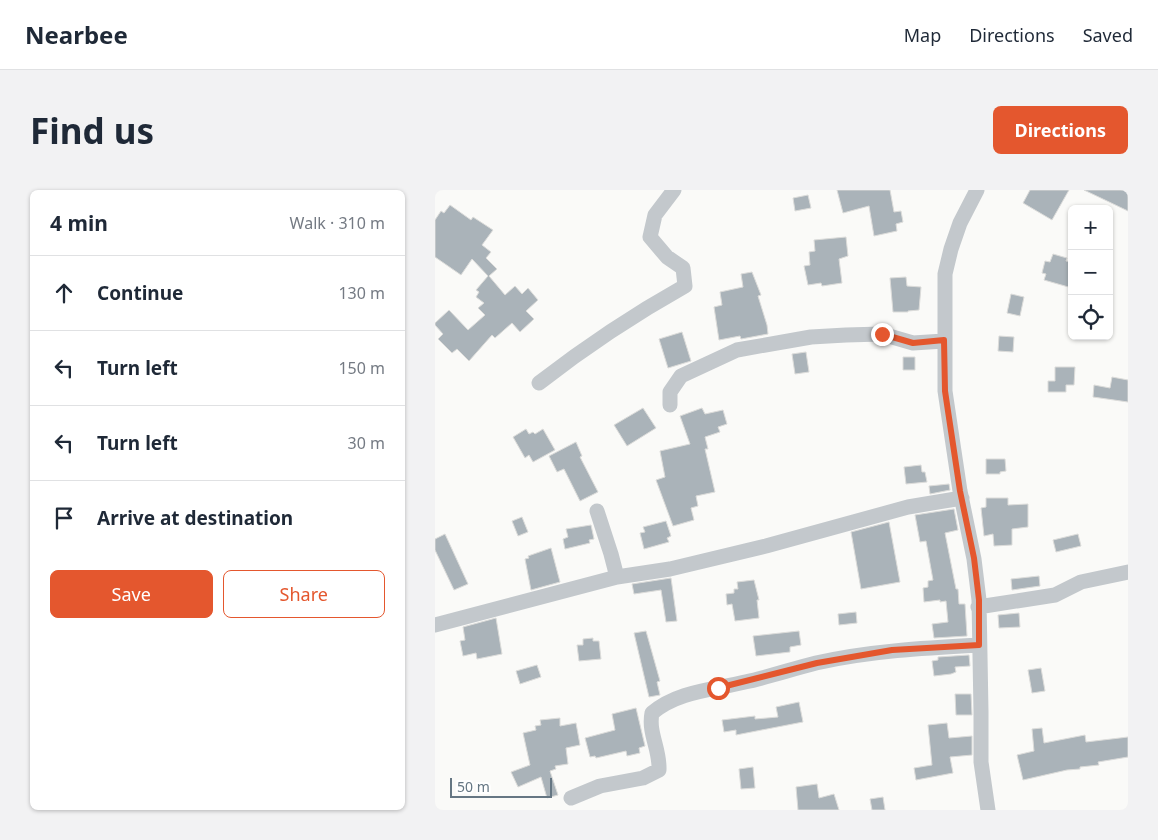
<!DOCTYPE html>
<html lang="en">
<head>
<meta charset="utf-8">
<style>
  body { margin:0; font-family:"Noto Sans",sans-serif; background:#f2f2f3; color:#1f2937 }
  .controls { position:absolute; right:15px; top:15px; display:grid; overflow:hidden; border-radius:8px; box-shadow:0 1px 4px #0004 }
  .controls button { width:45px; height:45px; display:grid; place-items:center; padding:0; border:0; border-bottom:1px solid #e0e1e3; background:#fff; color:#1f2937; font:25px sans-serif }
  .scale { position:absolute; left:15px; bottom:12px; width:102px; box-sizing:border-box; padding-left:5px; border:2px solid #657683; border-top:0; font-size:14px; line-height:18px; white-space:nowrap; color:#657683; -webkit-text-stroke:4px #fff; paint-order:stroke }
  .stop { position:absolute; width:15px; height:15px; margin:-11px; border:4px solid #e4572e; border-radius:50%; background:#fff }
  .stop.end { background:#e4572e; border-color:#fff; box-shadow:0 1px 5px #0008 }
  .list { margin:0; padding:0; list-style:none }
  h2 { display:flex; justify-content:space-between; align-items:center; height:65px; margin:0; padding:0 20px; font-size:21px }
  h2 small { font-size:16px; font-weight:400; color:#747a83 }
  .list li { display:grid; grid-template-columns:32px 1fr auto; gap:15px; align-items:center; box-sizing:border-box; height:75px; padding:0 20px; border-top:1px solid #e0e1e3 }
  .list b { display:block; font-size:19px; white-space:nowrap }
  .list em { font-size:16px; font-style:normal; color:#747a83 }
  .actions { display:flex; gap:10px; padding:15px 20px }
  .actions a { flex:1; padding:11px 0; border:1px solid #e4572e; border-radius:8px; text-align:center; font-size:18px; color:#e4572e }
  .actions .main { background:#e4572e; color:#fff }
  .icon { flex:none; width:28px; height:28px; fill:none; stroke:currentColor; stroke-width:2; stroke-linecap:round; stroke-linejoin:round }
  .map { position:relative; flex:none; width:693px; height:620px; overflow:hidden; border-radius:8px }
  header { display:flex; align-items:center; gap:30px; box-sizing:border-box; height:70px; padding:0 25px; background:#fff; border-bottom:1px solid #e0e1e3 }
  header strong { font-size:24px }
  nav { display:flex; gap:28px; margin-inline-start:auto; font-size:18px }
  .intro { display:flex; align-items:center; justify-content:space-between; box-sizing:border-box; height:120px; padding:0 30px }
  h1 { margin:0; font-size:35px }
  .button { padding:12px 22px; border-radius:8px; background:#e4572e; color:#fff; font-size:18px; font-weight:700 }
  main { display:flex; gap:30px; padding:0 30px }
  aside { flex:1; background:#fff; border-radius:8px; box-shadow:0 1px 4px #0004 }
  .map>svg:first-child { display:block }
  .building { fill:#aab3b9; stroke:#dcdcda }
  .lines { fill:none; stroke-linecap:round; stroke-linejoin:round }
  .minor { stroke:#c3c8cc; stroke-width:15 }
  .route { stroke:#e4572e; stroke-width:6 }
</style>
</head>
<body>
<header>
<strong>Nearbee</strong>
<nav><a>Map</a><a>Directions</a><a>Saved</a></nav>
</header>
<div class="intro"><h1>Find us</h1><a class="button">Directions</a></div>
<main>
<aside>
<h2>4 min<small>Walk · 310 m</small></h2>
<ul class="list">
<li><svg class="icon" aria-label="ahead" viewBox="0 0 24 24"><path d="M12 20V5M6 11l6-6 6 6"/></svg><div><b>Continue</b></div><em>130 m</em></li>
<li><svg class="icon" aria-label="left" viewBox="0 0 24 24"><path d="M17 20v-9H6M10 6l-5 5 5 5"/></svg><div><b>Turn left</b></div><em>150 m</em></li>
<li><svg class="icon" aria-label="left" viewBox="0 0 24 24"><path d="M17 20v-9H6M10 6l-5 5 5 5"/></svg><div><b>Turn left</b></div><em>30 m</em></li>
<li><svg class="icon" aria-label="arrive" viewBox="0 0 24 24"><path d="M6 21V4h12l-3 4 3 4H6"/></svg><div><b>Arrive at destination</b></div></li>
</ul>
<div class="actions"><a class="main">Save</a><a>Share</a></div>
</aside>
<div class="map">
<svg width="693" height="620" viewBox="0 0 693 620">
  <rect width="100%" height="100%" fill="#fafaf8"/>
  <path class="building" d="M402,0H455L459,22L466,21L468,32L461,34L462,41L439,46L434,16L408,23Z
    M595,0H634L617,30L588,13Z
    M649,0H693V21Z
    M373,5L376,18L360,21L358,8Z
    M15,15L36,30L38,27L58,40L47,55L56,62L51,68L62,79L54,86L70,105L80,96L87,104L93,98L103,110L91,121L99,129L85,142L77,133L60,148L57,145L34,171L22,159L17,163L3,149L8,144L0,135V133L14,120L33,140L50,125L43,118L49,113L41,107L44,102L41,100L53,86L37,69L26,85L0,67V30L6,21L9,23Z
    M411,47L413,66L404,69L407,93L387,96L386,93L373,95L369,76L375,75L374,62L380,61L379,50Z
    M618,64L632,68L631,71L637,72V98L609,90L611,84L607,83L610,71L615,72Z
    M317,82L326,105L323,106L332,135L333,144L306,149L305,146L284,150L279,117L287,115L285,102L308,97L306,84Z
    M471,87L472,96L486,97L484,120L473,121V122H458L455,88Z
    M576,104L589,107L585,126L572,123Z
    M247,142L256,171L233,178L224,149Z
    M564,146L579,147L578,162L563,161Z
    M371,162L374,182L360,184L357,164Z
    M468,167H480V180H468Z
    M620,177H640L639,195H631V202H613V191H620Z
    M677,187L693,190V212L658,207L659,195L675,198Z
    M208,218L221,238L192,256L179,235Z
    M267,218L270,224L288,220L292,234L283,237L285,242L270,247L273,259H270L280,302L261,306L263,316L256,318L259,330L238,336L221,290L230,287L225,261L255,254L245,226Z
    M91,239L94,244L98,242L100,244L108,239L120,260L98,272L94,265L90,268L78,247Z
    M141,252L147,266L145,267L163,302L145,311L129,279L122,282L114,266Z
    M551,269H570L571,281L565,282V284H551Z
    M486,275L487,282H490L492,292L471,294L469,277Z
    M514,294L515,300L495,304L494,296Z
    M551,308H573V315L593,314V337L577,339V355L559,356L558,344L549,346L546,318L551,317Z
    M519,319L523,340L510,343L521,399H523L524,414H530L532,446L499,448L497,434L513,432L511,411L505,412V410L489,412L488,398L493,397V391L498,390L491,351L485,352L480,325Z
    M87,327L93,342L83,346L77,331Z
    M231,331L236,346L232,348L234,352L209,359L205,343L210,342L208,337Z
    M454,332L465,392L426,399L416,342Z
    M156,335L159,349L154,350L155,353L130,359L128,349L133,347L131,339Z
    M10,344L33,394L19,400L0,360V349Z
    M643,344L646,356L621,362L618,350Z
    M116,358L125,392L96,400L90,369L94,368L93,366Z
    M604,386L605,396L577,400L576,389Z
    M236,388L242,431L231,432L226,400L199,404L197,394Z
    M319,390L324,410H322L324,428L300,431L297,414L292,415L291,404L299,403V399H303L302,392Z
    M421,422L422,433L404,435L403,424Z
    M584,423L585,437L564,438L563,425Z
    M61,428L67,464L42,469L41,463L28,466L25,451L30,450L28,437Z
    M211,441L225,491L222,492L225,505L214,507L199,443Z
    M364,441L366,455L355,457V462L321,466L318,446Z
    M158,448V451H164L166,469L144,471L142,455H148V449Z
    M534,465L535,476L520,477L521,482L516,484L499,486L497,471L503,470V467Z
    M102,475L106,487L85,494L81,481Z
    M606,478L610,501L597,503L593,480Z
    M520,504H536L537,525H521Z
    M364,512L368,532L301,545V540L289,542L287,530L320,526V529L343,527L341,517Z
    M201,518L210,556L204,558L205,563L192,566L191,561L161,568L160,566L155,567L150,548L180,540L177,524Z
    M125,528V536L141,533L145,555L131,558L133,574L120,576L121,579L115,581L123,605L112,608L106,587L83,597L76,582L95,575L88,543L101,540L100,536L106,535L105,530Z
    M512,533L514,548L537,546V565L515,567L518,583L481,590L479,578L497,575L493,535Z
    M607,538L609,553L650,545L651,552L693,547V567L663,572L664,575L645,577V579L632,580L588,590L582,565L599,561L597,539Z
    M318,577L320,598L306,599L304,579Z
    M382,594L384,608L399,604L404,620H363L361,597Z
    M448,607L450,620H437L435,609Z"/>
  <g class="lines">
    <path class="minor" d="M542,0L525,33L516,59L510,84V201L525,301L539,369L544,410L546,522V572L553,620
      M104,193C149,158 200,124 250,96L248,78L232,67L215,47L220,25L239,0
      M235,215V202L246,186L302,160L376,147L411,145L447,144L478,153L509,151
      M162,321L176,364L182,387
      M543,417L620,405L646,392L693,382
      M0,435L182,387L235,379L331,356L473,317L527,308
      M136,608L165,596L208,588L224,580C225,559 213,543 217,523C243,501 278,500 310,492C334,487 357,479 381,473C434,461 489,458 544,455"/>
  </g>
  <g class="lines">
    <path class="route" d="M283,498L382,473L457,460L544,455V410L539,368L525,301L510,201L509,150L478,153L447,144"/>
  </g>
</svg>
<div class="controls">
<button>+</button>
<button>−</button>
<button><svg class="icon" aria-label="locate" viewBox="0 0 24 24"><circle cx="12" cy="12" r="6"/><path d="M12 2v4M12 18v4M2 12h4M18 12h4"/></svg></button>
</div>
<div class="scale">50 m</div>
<div class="stop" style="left:283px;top:498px"></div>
<div class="stop end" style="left:447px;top:144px"></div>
</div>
</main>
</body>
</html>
